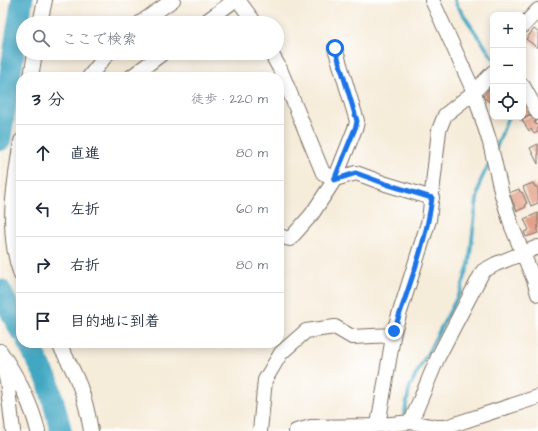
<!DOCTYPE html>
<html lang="ja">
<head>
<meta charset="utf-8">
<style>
  body { margin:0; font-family:"Architects Daughter","Klee One",sans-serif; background:#f2f2f3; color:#1f2937 }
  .controls { position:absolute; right:12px; top:12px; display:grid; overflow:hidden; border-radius:8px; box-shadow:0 2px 10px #0003 }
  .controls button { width:36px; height:36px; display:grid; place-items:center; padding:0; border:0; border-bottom:1px solid #e0e1e3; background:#fff; color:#1f2937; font:20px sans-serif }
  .stop { position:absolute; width:12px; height:12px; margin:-9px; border:3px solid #1a73e8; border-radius:50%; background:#fff }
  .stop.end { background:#1a73e8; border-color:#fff; box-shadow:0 1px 4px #0008 }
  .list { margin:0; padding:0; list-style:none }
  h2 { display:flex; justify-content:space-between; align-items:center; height:52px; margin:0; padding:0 16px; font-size:17px }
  h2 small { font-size:13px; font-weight:400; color:#747a83 }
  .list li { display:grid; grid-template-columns:26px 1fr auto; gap:12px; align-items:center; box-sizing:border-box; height:56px; padding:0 16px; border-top:1px solid #e0e1e3 }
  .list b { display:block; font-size:15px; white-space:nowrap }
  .list em { font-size:13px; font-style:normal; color:#747a83 }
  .icon { flex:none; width:22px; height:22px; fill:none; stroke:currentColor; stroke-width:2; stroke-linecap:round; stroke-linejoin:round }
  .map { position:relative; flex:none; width:538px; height:431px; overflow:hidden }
  .search { position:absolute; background:#fff; box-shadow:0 2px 10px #0003; left:16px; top:16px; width:268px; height:44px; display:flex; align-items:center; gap:10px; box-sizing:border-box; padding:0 14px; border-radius:22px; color:#747a83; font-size:15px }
  .panel { position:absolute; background:#fff; box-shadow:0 2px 10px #0003; left:16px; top:72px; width:268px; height:276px; border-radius:16px }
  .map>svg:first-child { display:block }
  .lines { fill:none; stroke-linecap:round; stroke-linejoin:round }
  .stream { stroke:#42a7c2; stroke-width:3.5 }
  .river { stroke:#42a7c2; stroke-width:22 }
  .building { fill:#df9479 }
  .minor-casing { stroke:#7c6e60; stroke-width:16 }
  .minor { stroke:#fff; stroke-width:14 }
  .route { stroke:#1a73e8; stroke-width:5 }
</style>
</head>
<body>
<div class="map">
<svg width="538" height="431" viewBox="0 0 538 431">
  <rect width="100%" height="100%" fill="#fff"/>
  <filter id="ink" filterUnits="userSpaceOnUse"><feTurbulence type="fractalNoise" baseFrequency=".025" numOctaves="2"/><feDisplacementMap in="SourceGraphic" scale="8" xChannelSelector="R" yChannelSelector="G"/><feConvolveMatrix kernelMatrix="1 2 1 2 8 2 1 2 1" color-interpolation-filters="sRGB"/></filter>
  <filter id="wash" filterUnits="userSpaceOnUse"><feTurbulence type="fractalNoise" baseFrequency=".012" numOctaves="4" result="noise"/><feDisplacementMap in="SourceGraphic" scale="16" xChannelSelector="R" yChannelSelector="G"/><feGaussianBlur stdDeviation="0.9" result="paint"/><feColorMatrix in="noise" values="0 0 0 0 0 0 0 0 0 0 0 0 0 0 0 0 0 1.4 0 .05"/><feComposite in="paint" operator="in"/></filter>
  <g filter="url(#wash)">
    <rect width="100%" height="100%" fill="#f6ecda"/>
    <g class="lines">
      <path class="stream" d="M455,0L456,4L493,58
        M496,149L508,117
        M403,420L410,386L461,290L469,264L476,206L480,182L490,162"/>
      <path class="river" d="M0,140L22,0
        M0,290L21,331
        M28,343L48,381L61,431"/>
    </g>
    <g id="blocks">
      <path class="building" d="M534,29L538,32V48L526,39Z
        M493,83V103L492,104L483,97Z
        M523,100L531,113L520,120L518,117H523Z
        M530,116V117L532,116L536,121L534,122L536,125L537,124L538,126V132L534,134L531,129L529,131L522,120Z
        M538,144V164L530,148Z
        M533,183L535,187L537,186L538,189V203L531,206L523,187Z
        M519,189L520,192H522L527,203L525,204L526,207L517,211L509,193Z
        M538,213V233L526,237L524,232L529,230L524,219Z"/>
    </g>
  </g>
  <g filter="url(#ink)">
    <use href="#blocks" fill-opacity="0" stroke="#7c6e60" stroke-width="1"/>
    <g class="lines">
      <defs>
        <path id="minor" d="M238,0L255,23
          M432,0L474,92L490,143L502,195L512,227L534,280L538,294
          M40,23L45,0
          M140,23L173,0
          M204,23L235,0
          M523,26L538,10
          M271,53L280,69L323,173L335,179L356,173L386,184L432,198
          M31,77L35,53
          M89,77L108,53
          M131,77L163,53
          M523,86L538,113
          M21,141C14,186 5,231 21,275
          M279,236L290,239L312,214L335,179L356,126L357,121L335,48
          M58,343C77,375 85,394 91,431
          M0,351C17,376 31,402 38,431
          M1,359L7,381L13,431
          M411,422L438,357L483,271L496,264L538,247
          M378,425L394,331L429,220L439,130L445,115L474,92L493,72
          M260,431L265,380L281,353L306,331L335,327L352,337L393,335
          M296,431L311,427L372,426L411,422L436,427H446L538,397"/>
      </defs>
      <use href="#minor" class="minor-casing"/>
      <use href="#minor" class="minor"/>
    </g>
  </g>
  <g class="lines" filter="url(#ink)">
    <path class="route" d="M335,48L357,121L356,126L334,180L356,173L386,184L432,198C426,244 408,288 394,331"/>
  </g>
</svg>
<div class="controls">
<button>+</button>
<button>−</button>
<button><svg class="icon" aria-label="locate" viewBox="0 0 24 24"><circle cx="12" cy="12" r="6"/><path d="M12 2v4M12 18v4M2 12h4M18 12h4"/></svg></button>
</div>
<div class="stop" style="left:335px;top:48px"></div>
<div class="stop end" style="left:394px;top:331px"></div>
<div class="search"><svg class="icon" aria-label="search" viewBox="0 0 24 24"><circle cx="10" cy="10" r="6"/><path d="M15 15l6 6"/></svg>ここで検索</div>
<section class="panel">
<h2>3 分<small>徒歩 · 220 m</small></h2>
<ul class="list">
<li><svg class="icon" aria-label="ahead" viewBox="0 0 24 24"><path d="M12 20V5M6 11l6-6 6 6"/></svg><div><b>直進</b></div><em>80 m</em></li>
<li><svg class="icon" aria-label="left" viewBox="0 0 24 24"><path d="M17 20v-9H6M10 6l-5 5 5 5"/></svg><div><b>左折</b></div><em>60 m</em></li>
<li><svg class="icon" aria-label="right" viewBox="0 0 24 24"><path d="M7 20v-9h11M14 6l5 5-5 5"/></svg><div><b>右折</b></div><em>80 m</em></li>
<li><svg class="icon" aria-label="arrive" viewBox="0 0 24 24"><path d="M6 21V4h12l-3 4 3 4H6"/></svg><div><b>目的地に到着</b></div></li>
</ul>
</section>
</div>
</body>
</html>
